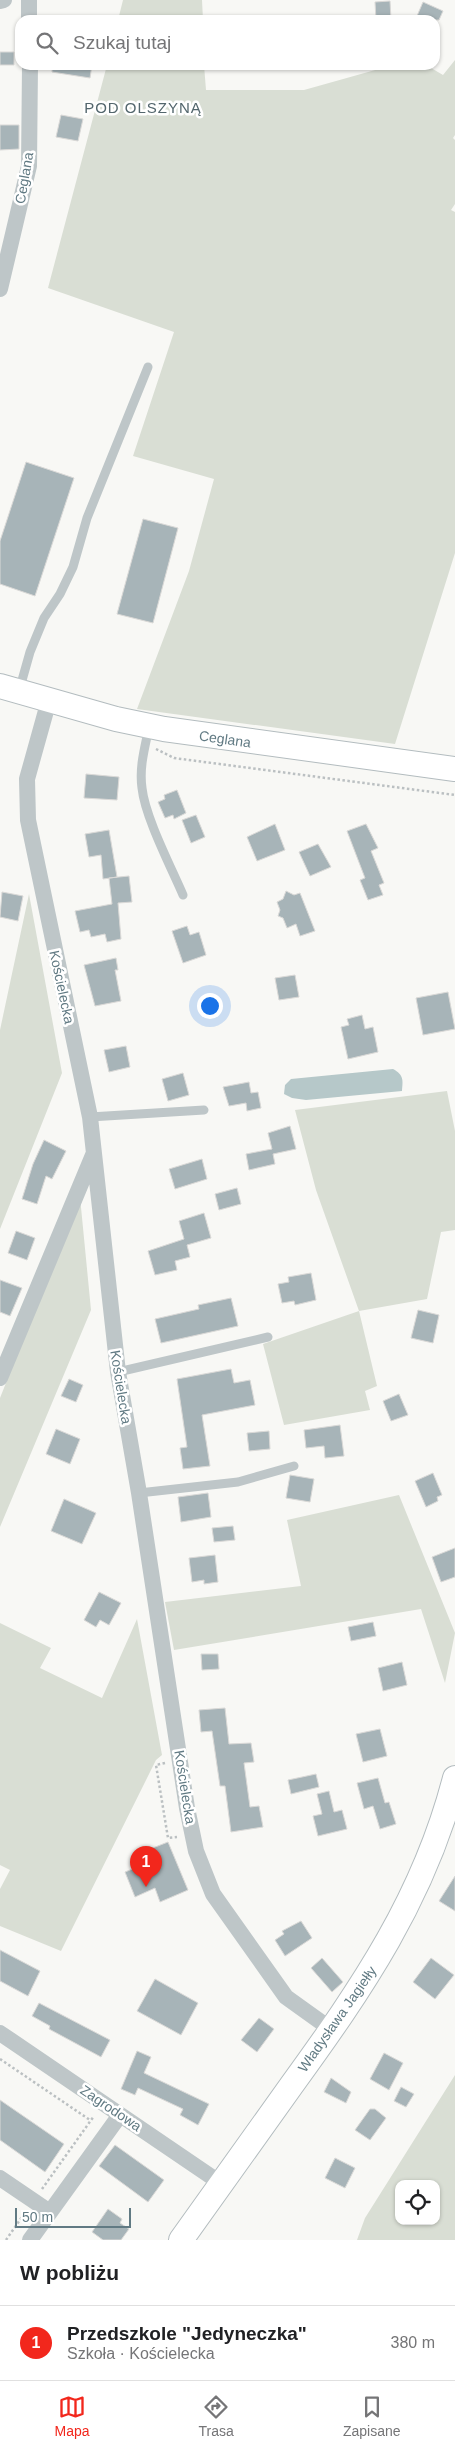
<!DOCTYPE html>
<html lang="pl">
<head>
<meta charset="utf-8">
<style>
  body { margin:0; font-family:Helvetica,sans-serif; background:#f2f2f2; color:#202124 }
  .controls { position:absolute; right:15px; bottom:15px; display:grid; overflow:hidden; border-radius:10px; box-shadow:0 1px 4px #0004 }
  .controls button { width:45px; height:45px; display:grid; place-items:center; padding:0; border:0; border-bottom:1px solid #e0e0e0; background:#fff; color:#202124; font:25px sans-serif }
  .scale { position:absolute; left:15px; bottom:12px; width:116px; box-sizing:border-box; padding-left:5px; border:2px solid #617a83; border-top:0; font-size:14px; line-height:18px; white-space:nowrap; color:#617a83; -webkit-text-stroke:4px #fff; paint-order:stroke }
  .you { position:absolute; left:209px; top:1005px; width:18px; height:18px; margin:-12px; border:4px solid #fff; border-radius:50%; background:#1a73e8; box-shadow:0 0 0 8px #1a73e833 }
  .badge { display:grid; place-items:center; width:32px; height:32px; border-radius:50%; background:#f2271c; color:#fff; font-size:16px; font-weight:700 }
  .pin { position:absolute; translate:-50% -41px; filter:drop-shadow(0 1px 2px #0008) }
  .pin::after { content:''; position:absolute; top:26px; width:18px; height:15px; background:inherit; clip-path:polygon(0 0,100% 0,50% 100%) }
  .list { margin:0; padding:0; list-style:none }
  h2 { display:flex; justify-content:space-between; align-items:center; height:65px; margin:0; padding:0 20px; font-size:21px }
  h2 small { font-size:16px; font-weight:400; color:#757577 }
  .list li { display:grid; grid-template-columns:32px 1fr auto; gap:15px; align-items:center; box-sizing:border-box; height:75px; padding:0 20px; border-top:1px solid #e0e0e0 }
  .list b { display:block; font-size:19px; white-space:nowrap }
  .list p { margin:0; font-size:16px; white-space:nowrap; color:#757577 }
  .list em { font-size:16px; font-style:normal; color:#757577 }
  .icon { flex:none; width:28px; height:28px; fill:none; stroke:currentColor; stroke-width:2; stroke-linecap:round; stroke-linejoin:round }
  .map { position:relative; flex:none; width:455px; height:2240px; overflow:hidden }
  .search { position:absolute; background:#fff; box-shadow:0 1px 4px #0004; left:15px; right:15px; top:15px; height:55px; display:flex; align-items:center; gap:12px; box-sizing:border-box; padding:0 18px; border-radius:15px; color:#757577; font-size:19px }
  .sheet { height:140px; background:#fff }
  nav { display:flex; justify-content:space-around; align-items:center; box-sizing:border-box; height:70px; border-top:1px solid #e0e0e0; background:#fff; font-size:14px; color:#757577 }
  nav a { display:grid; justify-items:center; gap:2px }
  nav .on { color:#f2271c }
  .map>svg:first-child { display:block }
  .green { fill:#d9ded4; fill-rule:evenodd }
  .water { fill:#b6c8c9 }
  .building { fill:#a7b4b8; stroke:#dad9d7 }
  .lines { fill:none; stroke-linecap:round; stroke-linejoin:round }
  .secondary-casing { stroke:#b3bcbf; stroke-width:26 }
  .path { stroke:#bbc0c2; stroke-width:2.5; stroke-dasharray:2.5 2.5; stroke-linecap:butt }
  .lane { stroke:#bec6c8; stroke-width:9 }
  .street { stroke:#bec6c8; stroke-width:16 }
  .secondary { stroke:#fff; stroke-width:24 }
  .labels { text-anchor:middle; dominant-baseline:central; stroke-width:5; stroke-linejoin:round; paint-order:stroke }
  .street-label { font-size:14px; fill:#617a83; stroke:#fff }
  .neighbourhood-label { font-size:15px; letter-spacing:1px; fill:#53666d; stroke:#fff }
</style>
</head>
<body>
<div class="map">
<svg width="455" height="2240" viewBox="0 0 455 2240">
  <rect width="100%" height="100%" fill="#f8f8f5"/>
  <path class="green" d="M123,0H202L203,20H118Z
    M455,60V135L453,138L455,140V204L451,210L455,212V553L395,744L137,709L189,571L214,479L133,456L174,332L48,288L107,65H204L206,90H304L393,65H426L443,75Z
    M29,894L62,1073L0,1229V1030Z
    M447,1091L455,1131V1230L441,1232L427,1299L359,1311L377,1386L365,1391L370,1410L284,1425L263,1344L359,1311L316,1190L295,1110Z
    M80,1197L91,1310L0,1527V1398Z
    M399,1495L455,1633L445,1683L421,1609L174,1650L165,1602L301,1586L287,1520Z
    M137,1619L162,1755L156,1760L61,1951L0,1926V1889L10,1870L0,1865V1623L51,1648L40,1668L102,1698Z
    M455,2075V2240H357L365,2218ZM399,2184H436V2221H399Z"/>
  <path class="water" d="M393,1069C404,1075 403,1080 402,1091L306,1100L292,1098L284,1094L285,1085L291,1079Z"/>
  <path class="building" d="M390,1L391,20H376L375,2Z
    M423,2L443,11L439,20H427L417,16Z
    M0,52H14V65H0Z
    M52,65H92L90,78L52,72Z
    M61,115L83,119L78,141L56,137Z
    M0,125H19V149L0,150Z
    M26,462L74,478L35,596L0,584V541Z
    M143,519L178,528L153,623L117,614Z
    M86,774L119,777L117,800L84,798Z
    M177,790L186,813L174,819L173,815L165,818L158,802L165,799L164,795Z
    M196,815L205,837L191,843L182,820Z
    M275,824L285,850L257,861L247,837Z
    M366,824L378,848L371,851L384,883L379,885L383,895L368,900L360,880L365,878L347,831Z
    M109,830L117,877L103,879L101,855L89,857L85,834Z
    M318,844L331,867L310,876L299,852Z
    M129,876L132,902L118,903L121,939L107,942L105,934L91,937L89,930L80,932L75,911L112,904L109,878Z
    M286,891L294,895L300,893L315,931L300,936L296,924L287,928L283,918L278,916L280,910L277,902L283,899Z
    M2,892L23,896L18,921L0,917Z
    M187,926L190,935L199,932L206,955L183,963L172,931Z
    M116,958L118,970H115L121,1001L95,1006L84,965Z
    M295,975L299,997L279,1000L275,978Z
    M448,992L455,1029L423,1035L416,998Z
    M362,1015L365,1029L373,1027L378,1052L348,1059L341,1027L349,1025L347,1019Z
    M126,1046L130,1067L109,1072L104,1050Z
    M183,1073L189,1095L168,1101L162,1079Z
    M249,1082L251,1093L258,1092L261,1108L247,1111L246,1103L229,1106L223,1087Z
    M290,1126L296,1149L273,1154L275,1164L249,1170L246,1154L272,1149L268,1133Z
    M44,1140L66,1151L52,1179L46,1176L37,1204L22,1199L33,1164Z
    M202,1159L207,1179L175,1189L169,1169Z
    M237,1188L241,1204L219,1210L215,1194Z
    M204,1213L211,1238L187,1245L190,1257L175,1261L177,1270L155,1275L148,1251L184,1239L179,1221Z
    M16,1231L35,1238L27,1260L8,1253Z
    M311,1273L316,1300L295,1305L294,1301L282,1303L278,1284L289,1282L288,1277Z
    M0,1280L22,1288L10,1316L0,1312Z
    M231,1298L238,1326L161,1343L155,1319L199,1309L198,1305Z
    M418,1310L439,1315L433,1343L411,1338Z
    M231,1369L234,1383L250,1380L255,1405L202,1415L210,1466L183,1469L180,1448L187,1447L177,1379Z
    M69,1379L83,1385L76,1402L61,1396Z
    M399,1394L408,1415L391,1421L383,1401Z
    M340,1425L344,1456L325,1458L324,1446L306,1448L304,1430Z
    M56,1429L80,1439L70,1464L46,1454Z
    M269,1431L270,1449L249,1451L247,1433Z
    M433,1473L442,1495L437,1497L438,1501L426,1507L415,1481Z
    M290,1475L314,1479L310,1502L286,1498Z
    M208,1493L211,1517L181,1522L178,1497Z
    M64,1499L96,1513L82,1544L51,1531Z
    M233,1526L235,1540L214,1542L212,1528Z
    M455,1548V1577L441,1582L432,1557Z
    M215,1555L218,1582L204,1584V1580L192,1582L189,1558Z
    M99,1592L121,1603L109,1625L100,1620L96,1627L84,1620Z
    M373,1622L376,1636L351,1641L348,1627Z
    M201,1654H218L219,1669L202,1670Z
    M402,1662L407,1685L383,1691L378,1668Z
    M225,1708L229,1744L251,1743L254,1762L244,1763L250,1807L259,1806L263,1827L231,1832L225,1786H220L212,1731L201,1732L199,1710Z
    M380,1729L387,1756L363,1762L356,1734Z
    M316,1774L319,1787L291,1794L288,1780Z
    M378,1778L385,1803L389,1802L396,1824L380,1829L373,1806L364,1809L357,1783Z
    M329,1791L334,1812L342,1810L347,1829L318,1836L313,1816L322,1814L317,1794Z
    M168,1842L188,1890L160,1902L155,1888L135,1897L125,1872L145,1864L140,1853Z
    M455,1876V1911L439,1901Z
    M301,1921L312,1938L285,1956L275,1940L284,1934L282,1931Z
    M0,1950L40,1971L28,1996L0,1981Z
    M322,1958L343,1982L332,1992L311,1968Z
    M431,1958L454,1975L435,1999L413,1982Z
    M155,1979L198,2003L181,2035L137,2011Z
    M39,2003L110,2040L101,2057L49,2029L50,2026L32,2016Z
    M259,2018L274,2029L257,2052L241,2040Z
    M137,2051L151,2057L144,2073L209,2104L198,2125L180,2115L183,2109L138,2088L135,2095L121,2089Z
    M384,2053L403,2063L389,2090L370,2079Z
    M331,2078L351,2092L346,2103L324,2092Z
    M401,2087L414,2094L406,2107L394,2101Z
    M0,2100L64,2144L45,2172L0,2140Z
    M370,2109H375L386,2118L370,2140L355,2130Z
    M115,2145L164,2180L148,2202L99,2166Z
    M335,2158L355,2168L345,2188L325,2178Z
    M108,2209L122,2219L120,2223L129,2229L121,2240H103L92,2232Z"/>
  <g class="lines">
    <defs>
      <path id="secondary" d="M0,686L116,719L164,729L455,769
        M181,2240C218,2189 254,2137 291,2086C362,1988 424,1898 455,1778"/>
    </defs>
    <use href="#secondary" class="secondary-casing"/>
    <path class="path" d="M156,749L174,758L455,795
      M165,1763L156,1765L168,1838L177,1837
      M0,2059L90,2120
      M42,2189L94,2116
      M6,2240L24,2214"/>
    <path class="lane" d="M19,691L30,652L44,618L60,594L73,567L87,518L148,367
      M149,727C145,747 139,767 142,788C145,817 171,867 183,895
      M90,1117L204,1110
      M118,1372L268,1337
      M139,1493L238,1482L294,1466"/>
    <path class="street" d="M29,0V20
      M0,1L4,0
      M0,289L29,166L30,65
      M49,700L27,779L28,820L90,1117L118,1372L139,1493L187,1808L196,1851L213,1894L286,1997L332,2030
      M0,1378L93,1155
      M0,2033L222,2184
      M0,2178L50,2212
      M30,2240L120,2115"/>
    <use href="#secondary" class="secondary"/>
  </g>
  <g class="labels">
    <g class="street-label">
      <text transform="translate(24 178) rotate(-80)">Ceglana</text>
      <text transform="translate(225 739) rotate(8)">Ceglana</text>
      <text transform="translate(62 987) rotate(78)">Kościelecka</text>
      <text transform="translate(121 1387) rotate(81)">Kościelecka</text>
      <text transform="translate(185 1787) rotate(81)">Kościelecka</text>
      <text transform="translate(337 2019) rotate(-55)">Władysława Jagiełły</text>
      <text transform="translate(111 2108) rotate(34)">Zagrodowa</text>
    </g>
    <g class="neighbourhood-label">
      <text x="143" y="107">POD OLSZYNĄ</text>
    </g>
  </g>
</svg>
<div class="controls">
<button><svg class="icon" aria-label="locate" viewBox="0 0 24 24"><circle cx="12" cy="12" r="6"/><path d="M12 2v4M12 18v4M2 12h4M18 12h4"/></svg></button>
</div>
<div class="scale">50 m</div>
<div class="you"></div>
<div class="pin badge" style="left:146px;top:1887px">1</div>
<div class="search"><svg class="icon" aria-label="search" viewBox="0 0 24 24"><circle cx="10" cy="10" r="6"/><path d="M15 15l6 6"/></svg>Szukaj tutaj</div>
</div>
<section class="sheet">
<h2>W pobliżu<small></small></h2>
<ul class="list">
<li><span class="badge">1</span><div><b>Przedszkole &quot;Jedyneczka&quot;</b><p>Szkoła · Kościelecka</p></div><em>380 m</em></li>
</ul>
</section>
<nav>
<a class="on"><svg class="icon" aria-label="map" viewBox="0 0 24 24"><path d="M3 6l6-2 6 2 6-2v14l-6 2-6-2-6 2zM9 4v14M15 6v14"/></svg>Mapa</a>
<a><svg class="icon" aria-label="directions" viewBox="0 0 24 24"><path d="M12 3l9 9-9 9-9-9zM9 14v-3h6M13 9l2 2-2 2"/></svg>Trasa</a>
<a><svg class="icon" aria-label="saved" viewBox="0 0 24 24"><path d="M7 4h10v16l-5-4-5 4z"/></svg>Zapisane</a>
</nav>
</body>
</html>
